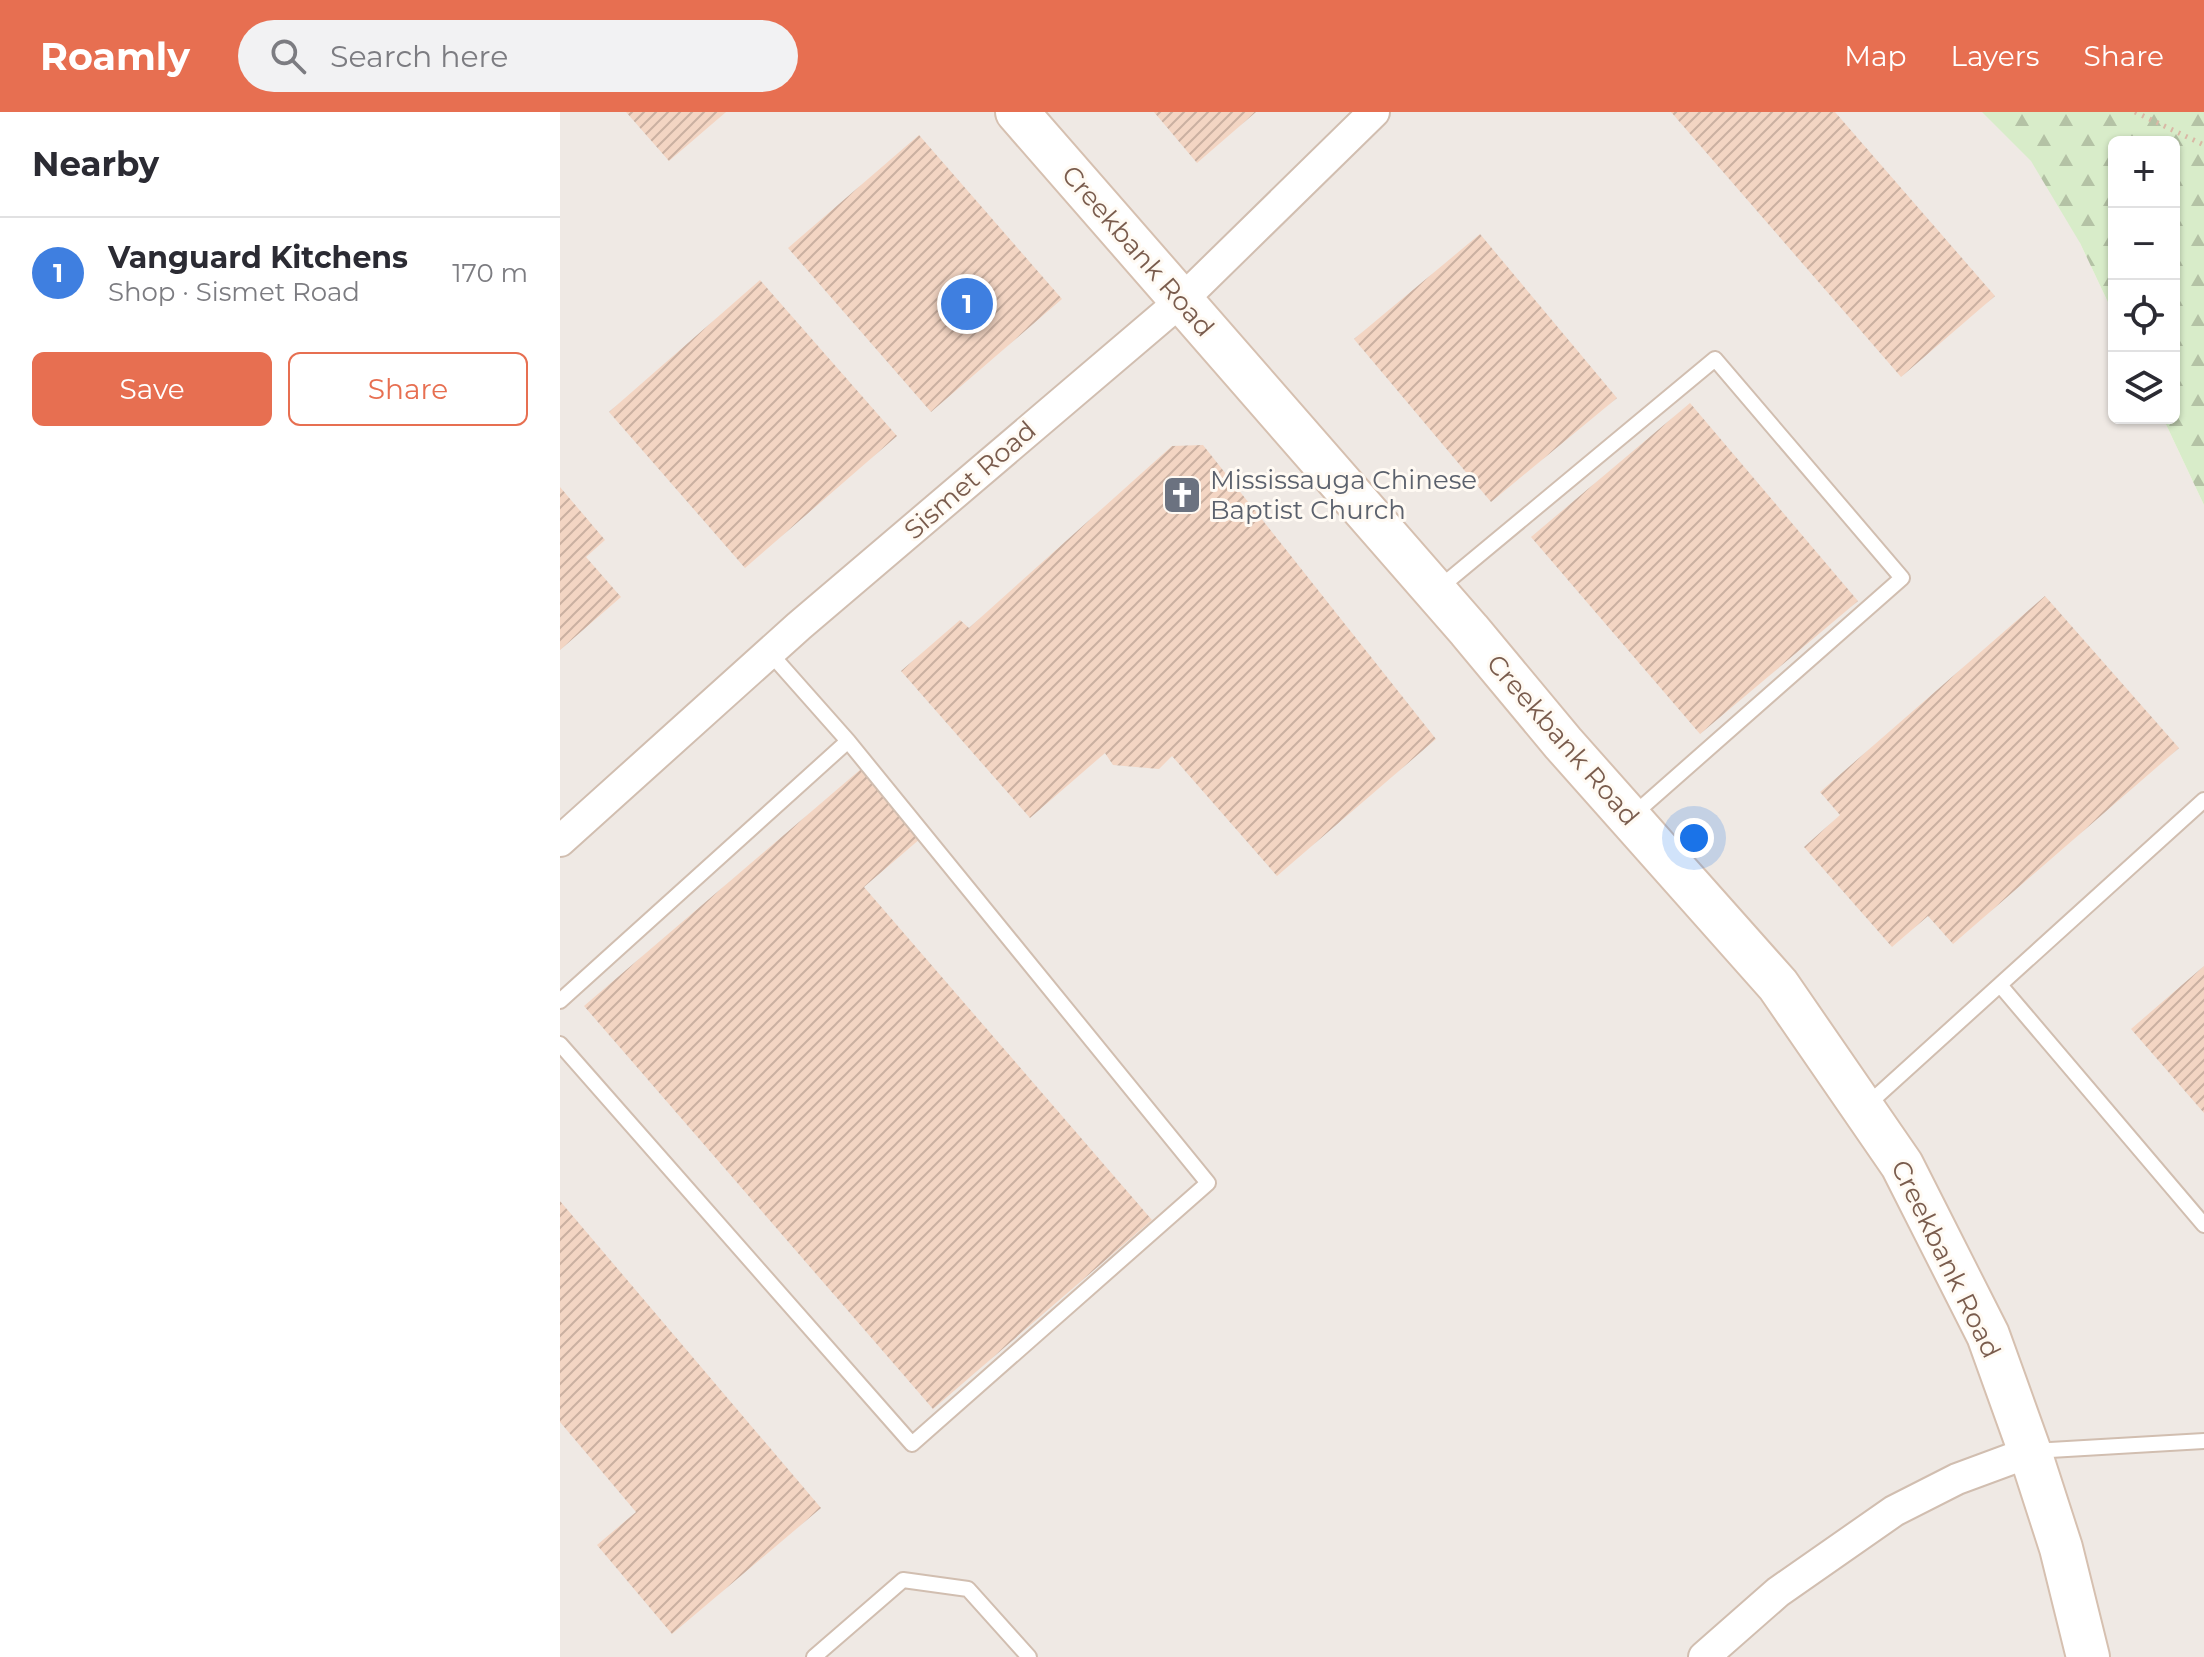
<!DOCTYPE html>
<html lang="en">
<head>
<meta charset="utf-8">
<style>
  body { margin:0; font-family:Montserrat,sans-serif; background:#f2f2f3; color:#2b2b33 }
  .controls { position:absolute; right:24px; top:24px; display:grid; overflow:hidden; border-radius:12px; box-shadow:0 2px 6px #0004 }
  .controls button { width:72px; height:72px; display:grid; place-items:center; padding:0; border:0; border-bottom:2px solid #e1e1e2; background:#fff; color:#2b2b33; font:40px sans-serif }
  .you { position:absolute; left:1134px; top:726px; width:28px; height:28px; margin:-20px; border:6px solid #fff; border-radius:50%; background:#1a73e8; box-shadow:0 0 0 12px #1a73e833 }
  .badge { display:grid; place-items:center; width:52px; height:52px; border-radius:50%; background:#e76f51; color:#fff; font-size:26px; font-weight:700 }
  .pin { position:absolute; translate:-50% -50%; border:4px solid #fff; box-shadow:0 2px 8px #0006 }
  .list { margin:0; padding:0; list-style:none }
  h2 { display:flex; justify-content:space-between; align-items:center; height:104px; margin:0; padding:0 32px; font-size:34px }
  h2 small { font-size:26px; font-weight:400; color:#7c7c81 }
  .list li { display:grid; grid-template-columns:52px 1fr auto; gap:24px; align-items:center; box-sizing:border-box; height:112px; padding:0 32px; border-top:2px solid #e1e1e2 }
  .list b { display:block; font-size:30px; white-space:nowrap }
  .list p { margin:0; font-size:26px; white-space:nowrap; color:#7c7c81 }
  .list em { font-size:26px; font-style:normal; color:#7c7c81 }
  .actions { display:flex; gap:16px; padding:24px 32px }
  .actions a { flex:1; padding:18px 0; border:2px solid #e76f51; border-radius:12px; text-align:center; font-size:28px; color:#e76f51 }
  .actions .main { background:#e76f51; color:#fff }
  .icon { flex:none; width:44px; height:44px; fill:none; stroke:currentColor; stroke-width:2; stroke-linecap:round; stroke-linejoin:round }
  .map { position:relative; flex:none; width:1644px; height:1545px; overflow:hidden }
  header { display:flex; align-items:center; gap:48px; box-sizing:border-box; height:112px; padding:0 40px; background:#e76f51; color:#fff }
  header strong { font-size:38px }
  nav { display:flex; gap:44px; margin-inline-start:auto; font-size:28px }
  .search { width:560px; height:72px; background:#f2f2f3; display:flex; align-items:center; gap:20px; box-sizing:border-box; padding:0 28px; border-radius:44px; color:#7c7c81; font-size:30px }
  main { display:flex }
  aside { flex:1; background:#fff }
  .map>svg:first-child { display:block }
  .industrial { fill:#efe9e4 }
  .forest { fill:url(#forest-firs) }
  .building { fill:url(#building-hatch) }
  .lines { fill:none; stroke-linecap:round; stroke-linejoin:round }
  .lane-casing { stroke:#d1beb0; stroke-width:18 }
  .street-casing { stroke:#d1beb0; stroke-width:34 }
  .secondary-casing { stroke:#d6c0b0; stroke-width:46 }
  .path { stroke:#d9b8a5; stroke-width:5; stroke-dasharray:2 6; stroke-linecap:butt }
  .lane { stroke:#fff; stroke-width:14 }
  .street { stroke:#fff; stroke-width:30 }
  .secondary { stroke:#fff; stroke-width:42 }
  .labels { text-anchor:middle; dominant-baseline:central; stroke-width:6; stroke-linejoin:round; paint-order:stroke }
  .street-label { font-size:26px; fill:#7a5c4d; stroke:#fffaf3 }
  .worship-label { font-size:26px; fill:#5b616d; stroke:#fffaf3; text-anchor:start }
</style>
</head>
<body>
<header>
<strong>Roamly</strong>
<div class="search"><svg class="icon" aria-label="search" viewBox="0 0 24 24"><circle cx="10" cy="10" r="6"/><path d="M15 15l6 6"/></svg>Search here</div>
<nav><a>Map</a><a>Layers</a><a>Share</a></nav>
</header>
<main>
<aside>
<h2>Nearby<small></small></h2>
<ul class="list">
<li><span class="badge" style="background:#3f7fe0">1</span><div><b>Vanguard Kitchens</b><p>Shop · Sismet Road</p></div><em>170 m</em></li>
</ul>
<div class="actions"><a class="main">Save</a><a>Share</a></div>
</aside>
<div class="map">
<svg width="1644" height="1545" viewBox="0 0 1644 1545">
  <defs>
    <pattern id="forest-firs" width="22" height="20" patternUnits="userSpaceOnUse" patternTransform="scale(2)"><rect width="22" height="20" fill="#d8ecc9"/><path d="M5 1l3.5 6h-7zM16 11l3.5 6h-7z" fill="#b4c2a5"/></pattern>
    <pattern id="building-hatch" width="6" height="6" patternUnits="userSpaceOnUse" patternTransform="scale(2)"><rect width="6" height="6" fill="#f3d5c3"/><path d="M-1 1l2-2M0 6l6-6M5 7l2-2" fill="none" stroke="#cab0a1"/></pattern>
  </defs>
  <rect width="100%" height="100%" fill="#fdf6ec"/>
  <path class="industrial" d="M0,0H1485L1520,131L1554,203V306H1603L1644,393V1545H0Z"/>
  <path class="forest" d="M1422,0H1644V393L1603,306H1614V30H1554V203L1520,131L1471,49Z"/>
  <path class="building" d="M66,0H166L109,49Z
    M594,0H696L637,51Z
    M1111,0H1275L1435,184L1341,265Z
    M359,23L502,187L371,300L228,136Z
    M920,122L1057,286L931,390L794,227Z
    M200,168L337,324L185,456L49,300Z
    M1130,291L1298,489L1140,622L971,425Z
    M643,333L876,627L717,764L612,644L599,657L553,653L545,641L470,706L341,559L400,508L409,516L612,334Z
    M0,375L45,428L26,445L61,485L0,538Z
    M1485,484L1619,636L1393,832L1368,804L1332,835L1244,735L1280,703L1260,680Z
    M301,657L361,726L304,775L592,1108L373,1297L24,894Z
    M1644,854V1001L1571,917Z
    M0,1089L261,1396L112,1522L37,1433L76,1400L0,1310Z"/>
  <g class="lines">
    <defs>
      <path id="lane" d="M878,477L1155,247L1342,466L1073,703
        M1440,873L1644,1113
        M0,889L288,629
        M0,932L352,1332L648,1071L288,629L210,541
        M1306,994L1644,688
        M1473,1339L1644,1329
        M254,1545L343,1468L408,1477L469,1545"/>
      <path id="street" d="M0,729L239,514L622,188L814,0
        M1144,1545L1218,1480L1334,1399L1397,1367L1470,1340"/>
      <path id="secondary" d="M457,0L909,518L1003,631L1218,873L1342,1053L1428,1223L1470,1340L1501,1436L1528,1545"/>
    </defs>
    <use href="#lane" class="lane-casing"/>
    <use href="#street" class="street-casing"/>
    <use href="#secondary" class="secondary-casing"/>
    <path class="path" d="M1575,0L1644,33"/>
    <use href="#lane" class="lane"/>
    <use href="#street" class="street"/>
    <use href="#secondary" class="secondary"/>
  </g>
  <defs>
    <symbol id="church-square" viewBox="-11 -11 22 22"><rect x="-9" y="-9" width="18" height="18" rx="4" fill="#6b7280" stroke="#fffaf3"/><path d="M-1.2-6h2.4v3.5h3.3v2.4h-3.3V6h-2.4V-.1h-3.3v-2.4h3.3Z" fill="#fff"/></symbol>
  </defs>
  <g fill-rule="evenodd">
    <use href="#church-square" x="600" y="361" width="44" height="44"/>
  </g>
  <g class="labels">
    <g class="street-label">
      <text transform="translate(578 139) rotate(49)">Creekbank Road</text>
      <text transform="translate(410 368) rotate(-41)">Sismet Road</text>
      <text transform="translate(1003 628) rotate(49)">Creekbank Road</text>
      <text transform="translate(1386 1147) rotate(64)">Creekbank Road</text>
    </g>
    <g class="worship-label">
      <text x="650" y="368">Mississauga Chinese<tspan x="650" dy="30">Baptist Church</tspan></text>
    </g>
  </g>
</svg>
<div class="controls">
<button>+</button>
<button>−</button>
<button><svg class="icon" aria-label="locate" viewBox="0 0 24 24"><circle cx="12" cy="12" r="6"/><path d="M12 2v4M12 18v4M2 12h4M18 12h4"/></svg></button>
<button><svg class="icon" aria-label="layers" viewBox="0 0 24 24"><path d="M12 4l9 5-9 5-9-5zM3 14l9 5 9-5"/></svg></button>
</div>
<div class="you"></div>
<div class="pin badge" style="left:407px;top:192px;background:#3f7fe0">1</div>
</div>
</main>
</body>
</html>
